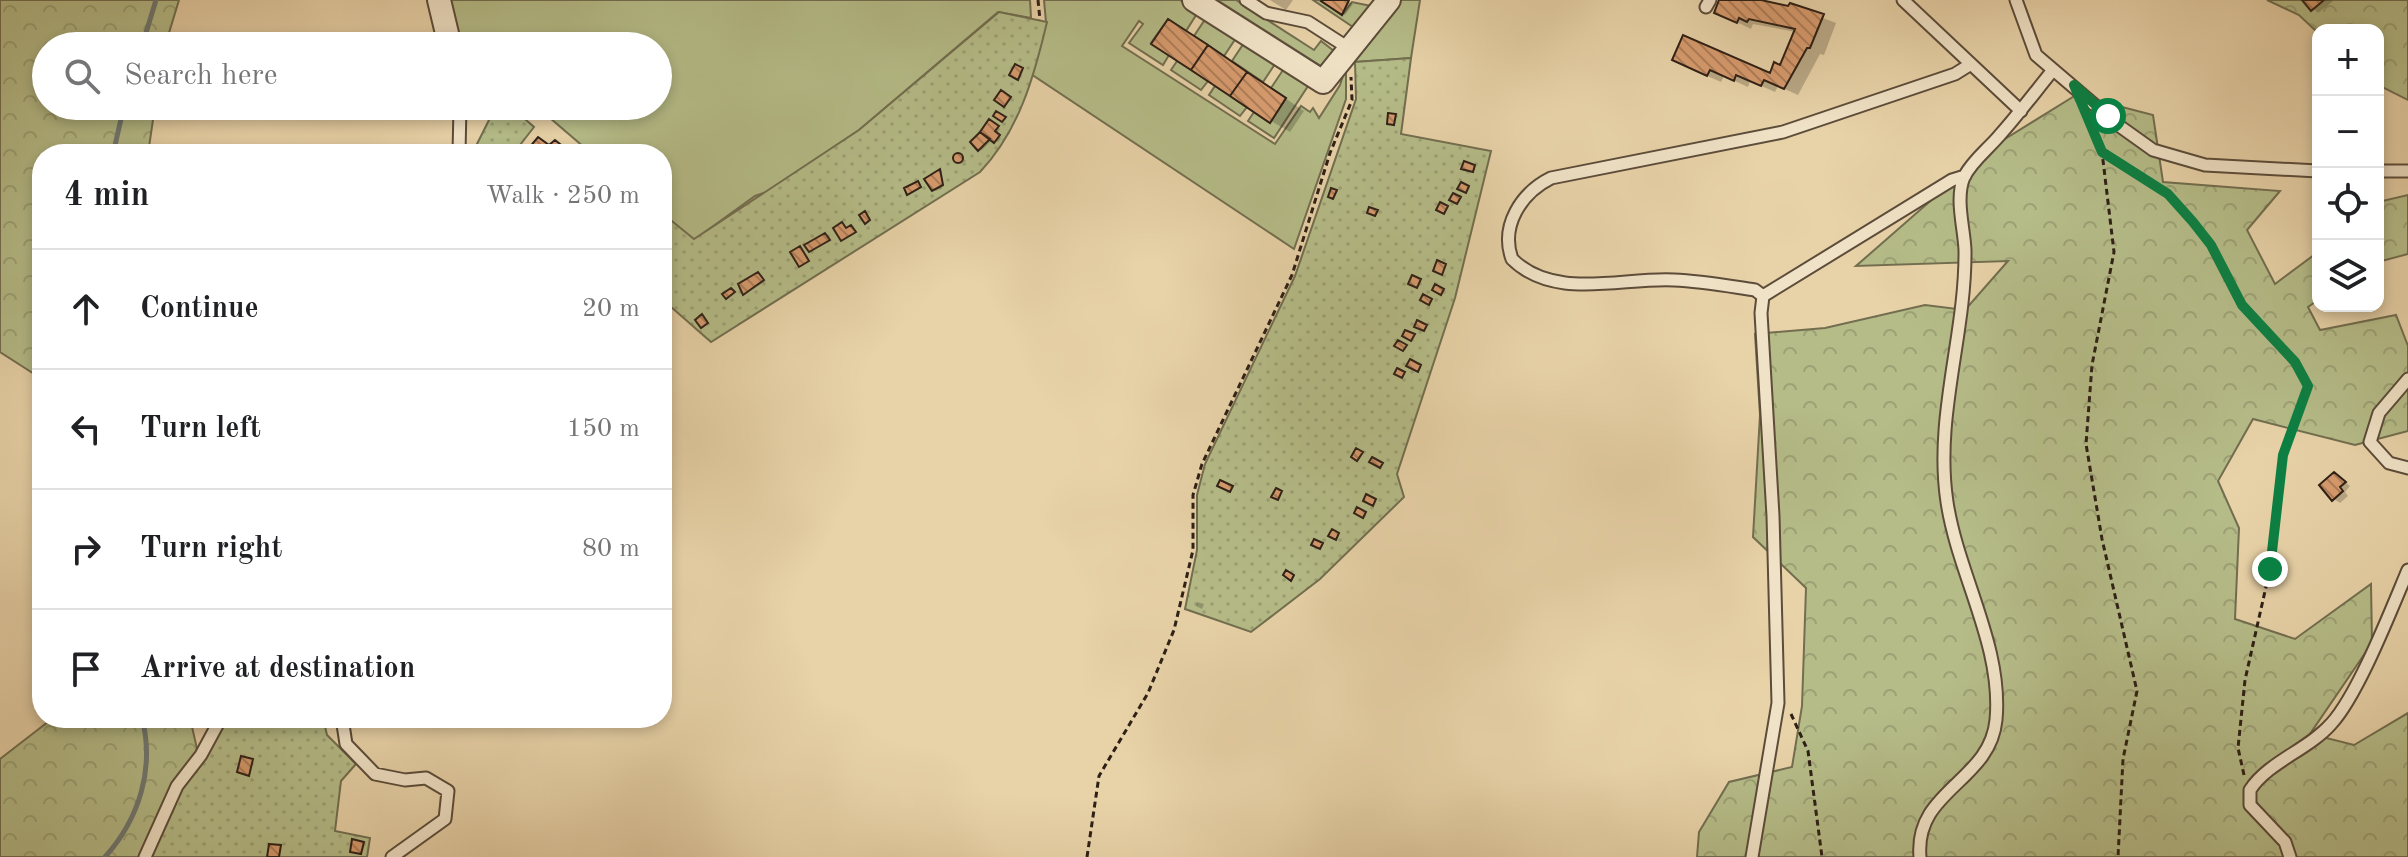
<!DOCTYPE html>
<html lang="en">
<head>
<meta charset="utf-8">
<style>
  body { margin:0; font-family:"Old Standard TT",serif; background:#f2f2f2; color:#202124 }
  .controls { position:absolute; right:24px; top:24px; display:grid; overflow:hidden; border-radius:16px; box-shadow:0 4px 12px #0003 }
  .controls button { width:72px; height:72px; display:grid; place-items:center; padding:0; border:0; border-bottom:2px solid #e0e0e0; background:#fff; color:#202124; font:40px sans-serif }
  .stop { position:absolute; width:24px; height:24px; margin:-18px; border:6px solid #0b8043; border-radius:50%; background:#fff }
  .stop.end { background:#0b8043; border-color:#fff; box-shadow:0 2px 8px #0008 }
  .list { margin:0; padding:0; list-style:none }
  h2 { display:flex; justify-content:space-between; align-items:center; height:104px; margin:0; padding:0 32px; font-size:34px }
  h2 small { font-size:26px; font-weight:400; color:#757577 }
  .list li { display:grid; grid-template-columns:52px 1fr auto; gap:24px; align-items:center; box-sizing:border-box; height:120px; padding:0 32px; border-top:2px solid #e0e0e0 }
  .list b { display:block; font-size:30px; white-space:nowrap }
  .list em { font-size:26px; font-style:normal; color:#757577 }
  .icon { flex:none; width:44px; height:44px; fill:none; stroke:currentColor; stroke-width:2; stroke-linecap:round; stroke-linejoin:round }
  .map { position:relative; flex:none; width:2408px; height:857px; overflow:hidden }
  .search { position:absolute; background:#fff; box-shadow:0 4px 12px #0003; left:32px; top:32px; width:640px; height:88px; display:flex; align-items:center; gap:20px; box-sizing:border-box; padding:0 28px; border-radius:44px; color:#757577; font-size:30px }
  .panel { position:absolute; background:#fff; box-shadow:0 4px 12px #0003; left:32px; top:144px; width:640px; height:584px; border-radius:32px }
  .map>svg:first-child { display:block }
  .green { fill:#b5bc88; stroke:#726e4f; stroke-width:2 }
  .forest { fill:url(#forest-crowns); stroke:#726e4f; stroke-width:2 }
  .garden { fill:url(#garden-dots); stroke:#726e4f; stroke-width:2 }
  .shadow { fill:#0003 }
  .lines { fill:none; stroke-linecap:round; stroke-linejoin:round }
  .stream { stroke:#6f7974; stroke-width:5 }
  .building { fill:url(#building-back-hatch); stroke:#2e2016; stroke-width:2 }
  .lane-casing { stroke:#5c4c3a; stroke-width:15 }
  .street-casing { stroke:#5c4c3a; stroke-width:26 }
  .path { stroke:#2e2016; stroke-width:3; stroke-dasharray:6 4; stroke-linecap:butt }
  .lane { stroke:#f0e2c6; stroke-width:11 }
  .street { stroke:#f0e2c6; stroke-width:22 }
  .route { stroke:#0b8043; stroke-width:10 }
</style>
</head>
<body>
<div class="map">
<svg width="2408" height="857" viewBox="0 0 2408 857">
  <defs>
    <pattern id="forest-crowns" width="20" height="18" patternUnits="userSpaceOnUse" patternTransform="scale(2)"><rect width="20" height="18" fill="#b5bc88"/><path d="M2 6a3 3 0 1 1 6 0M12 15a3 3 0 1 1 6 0" fill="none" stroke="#9ca175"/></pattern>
    <pattern id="garden-dots" width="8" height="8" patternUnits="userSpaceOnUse" patternTransform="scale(2)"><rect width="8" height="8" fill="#b5bc88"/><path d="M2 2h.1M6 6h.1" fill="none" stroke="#9ca175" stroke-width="1.8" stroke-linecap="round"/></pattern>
    <pattern id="building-back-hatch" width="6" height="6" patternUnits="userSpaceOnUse" patternTransform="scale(2)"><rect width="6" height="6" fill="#d79b6e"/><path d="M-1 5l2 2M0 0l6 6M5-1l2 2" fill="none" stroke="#af7e59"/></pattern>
  </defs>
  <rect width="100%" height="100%" fill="#e8d2a8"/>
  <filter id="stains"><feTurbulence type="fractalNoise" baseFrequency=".0025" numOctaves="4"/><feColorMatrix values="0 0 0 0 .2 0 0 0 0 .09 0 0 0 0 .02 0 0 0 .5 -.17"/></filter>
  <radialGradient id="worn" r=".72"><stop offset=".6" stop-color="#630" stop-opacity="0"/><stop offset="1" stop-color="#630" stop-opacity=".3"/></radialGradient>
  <path class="green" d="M449,0H1030L1031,18L998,12L859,130L769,191L755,196L694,240L662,213V154H592L536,106H658V46H459Z
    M1044,0H1180L1198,12L1186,31L1168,19L1151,43L1169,55L1163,65L1129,43L1143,24L1139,21L1122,46L1275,144L1301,106L1310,112L1313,108L1319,118L1340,85L1346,66V99L1294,249L1031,74L1046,22Z
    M1217,0H1236L1314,50L1321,41L1334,51L1324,68Z
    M1313,0H1322L1342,15L1352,2L1371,6L1357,27H1353Z
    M1400,0H1420L1411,58L1355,62L1358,53Z
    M1206,18L1236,38L1224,56L1194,36Z
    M1244,43L1275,64L1263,82L1232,61Z
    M1177,61L1208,81L1201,90L1171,70Z
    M1283,70L1308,86L1274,138L1248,121L1254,112L1270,122L1286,98L1271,88Z
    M1215,86L1247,107L1240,116L1209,95Z"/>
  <path class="forest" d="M0,0H179L165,46H46V106H155L148,154H42V379L0,352Z
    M2267,0H2408V100L2378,85V30H2318V33L2299,15Z
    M2076,95L2153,115L2163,182L2280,191L2247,230L2275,284L2318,252V300L2308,307L2320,330L2396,315L2408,346V431L2355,445L2253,419L2218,481L2239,528L2235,619L2295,639L2371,584L2372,643L2310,734L2354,745L2408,713V857H1697L1699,832L1729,782L1792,767L1802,706L1806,588L1753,537L1760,415L1755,334L1825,328L1925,305L1965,310L2008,261L1856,266L1992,147Z
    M2408,195V254L2378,262V202Z
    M53,718H190L198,753L144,857H0V759Z"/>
  <path class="garden" d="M999,12L1047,22C1034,77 1019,131 980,172L711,342L662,299V213L694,239L859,130Z
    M1411,58L1401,134L1491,151L1455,298L1397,474L1404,497L1320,579L1251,632L1185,609L1197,550V495L1205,464L1295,276L1356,99L1355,62Z
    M496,106H510L534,127L513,154H484L475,148Z
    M217,718H323L327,735L356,764L341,781L335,831L370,838L367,857H144Z"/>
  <path class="shadow" d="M1270,0H1293L1286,10Z
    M1346,0L1353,4L1345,15L1324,1Z
    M1721,0L1779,7L1789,5L1836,23L1824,55L1820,54L1798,95L1778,86L1775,92L1750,81L1748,87L1724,76L1721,82L1687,67L1771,76L1781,67L1796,32L1753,24L1751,29L1716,12Z
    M2305,0H2332L2333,1L2318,13Z
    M1188,32L1304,111L1290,132L1271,121Z
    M990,122L1000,129L996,134L1001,138L998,142L993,139L981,151Z
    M538,139L551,147L565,148L572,154H526Z
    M960,155L966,161L960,164L954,158Z
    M940,171L944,186L936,191L934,190Z
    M825,235L831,241L810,250Z
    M761,276L765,282L745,293Z
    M2335,474L2350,486L2345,492L2348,496L2340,503L2334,499Z
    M1197,602L1204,604L1202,609L1196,606Z"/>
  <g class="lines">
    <path class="stream" d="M142,46L156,0
      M113,154L124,106
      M105,857C139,819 155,769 142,718"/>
  </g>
  <path class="building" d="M1349,0L1342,15L1321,1L1322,0Z
    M1719,0H1761L1788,6L1790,3L1824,14L1810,48H1807L1784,89L1764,80L1761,86L1736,75L1734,81L1710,70L1707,76L1672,60L1683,35L1770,73L1774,62L1780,65L1795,29L1749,19L1747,22L1739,18L1737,23L1714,13Z
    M2302,0H2324L2311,11Z
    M1168,19L1208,45L1191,70L1151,44Z
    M1208,45L1247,72L1230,96L1191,70Z
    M1015,64L1023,68L1018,80L1009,75Z
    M1247,72L1286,98L1270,123L1230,96Z
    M1001,90L1011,97L1004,107L994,100Z
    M996,111L1006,117L1002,122L993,116Z
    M1388,113L1396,114L1394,125L1387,124Z
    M989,119L999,126L995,131L1000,135L994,143L980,132Z
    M980,132L990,139L978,151L970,142Z
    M538,137L549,145L555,140L570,152L524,154Z
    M953 158a5 5 0 1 1 10 0a5 5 0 1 1-10 0Z
    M1464,161L1475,165L1473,172L1461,169Z
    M940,169L943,185L932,191L924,179Z
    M918,181L921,187L907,195L904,188Z
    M1461,182L1469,186L1466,193L1457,189Z
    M1331,188L1337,190L1333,199L1328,197Z
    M1453,193L1461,197L1457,204L1449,200Z
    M1440,202L1448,206L1444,214L1436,210Z
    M1369,207L1378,210L1375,216L1367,213Z
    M865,211L870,220L865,224L859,215Z
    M842,222L846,228L851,225L856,232L841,241L833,228Z
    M825,233L830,240L809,252L804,245Z
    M800,246L809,261L799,267L790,252Z
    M1437,260L1446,264L1442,275L1433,271Z
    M758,272L764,280L743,295L738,284Z
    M1412,275L1421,279L1417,288L1408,284Z
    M1435,284L1444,289L1441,295L1432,290Z
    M731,288L735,292L726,299L722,294Z
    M1423,294L1432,299L1429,305L1420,300Z
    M702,314L708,323L701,328L695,320Z
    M1417,320L1427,325L1424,331L1414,327Z
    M1405,330L1415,334L1411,341L1402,336Z
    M1398,340L1407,345L1403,351L1394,346Z
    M1410,359L1421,365L1418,372L1406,366Z
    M1397,368L1405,372L1402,378L1394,374Z
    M1356,448L1363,452L1357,461L1351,457Z
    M1372,457L1383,463L1380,468L1369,462Z
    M2334,472L2346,482L2340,487L2343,491L2332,501L2319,485Z
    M1220,480L1233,486L1230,492L1217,486Z
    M1276,488L1282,491L1278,500L1271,497Z
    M1366,494L1376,499L1373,506L1363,501Z
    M1357,507L1366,512L1363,518L1354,513Z
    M1332,529L1339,533L1336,540L1328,536Z
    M1314,539L1323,543L1320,549L1311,545Z
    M1286,570L1294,575L1291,581L1283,575Z
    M241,756L253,759L249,776L237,772Z
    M352,839L364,842L361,854L350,852Z
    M269,844L281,845L279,857H267Z"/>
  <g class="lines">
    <defs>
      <path id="lane" d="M1246,0L1266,13L1308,22L1350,49
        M1903,0L2021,111
        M2016,0L2036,55L2118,125L2153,150L2205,165L2318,171
        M1706,7L1710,0
        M459,154L460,106
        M2378,171H2408
        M1763,296L1952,180L1965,176
        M2408,379L2379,413L2370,442L2389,463L2408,468
        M342,718L346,744L375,774L405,780L426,778L448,791L445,819L392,857
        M145,857L177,786L201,755L221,718
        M1752,857L1778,703L1773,516L1761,313L1763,296L1755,290C1728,286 1701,281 1674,280C1622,277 1554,301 1512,259C1500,226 1521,193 1551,178L1783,132L1955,74L1971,64
        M1920,857C1914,790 1990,782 1996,720C2003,646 1958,575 1947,502C1934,417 1966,335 1965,250C1964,227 1955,199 1964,177C1972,161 1988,149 1999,136C2018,115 2035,92 2053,70
        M2290,857L2285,842L2250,805V790C2268,762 2308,750 2331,724C2358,695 2391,610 2408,570"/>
      <path id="street" d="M439,0L450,46
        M1194,0L1323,82L1389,0"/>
    </defs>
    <use href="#lane" class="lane-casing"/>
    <use href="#street" class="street-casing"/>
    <path class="path" d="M1038,0L1040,20
      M2091,121L2102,152L2114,252L2092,365L2086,444L2102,539L2137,691L2123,759L2118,857
      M2102,152C2145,176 2186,203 2212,247C2223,266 2229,289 2243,306C2264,331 2299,354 2308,386L2283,455L2270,569L2245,680L2238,748L2244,775
      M1791,714L1808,751L1822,857
      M1087,857L1099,776L1148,693L1174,630L1193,550V495L1202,464L1292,275L1330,153L1352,100L1351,77"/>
    <use href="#lane" class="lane"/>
    <use href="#street" class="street"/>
  </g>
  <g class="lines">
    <path class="route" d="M2108,116L2074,85L2102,152L2168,194L2193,222L2211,245L2242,305L2295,362L2308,386L2283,455L2270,569"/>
  </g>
  <rect width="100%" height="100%" filter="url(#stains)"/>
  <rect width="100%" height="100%" fill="url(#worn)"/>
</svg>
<div class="controls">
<button>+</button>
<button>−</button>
<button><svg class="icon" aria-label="locate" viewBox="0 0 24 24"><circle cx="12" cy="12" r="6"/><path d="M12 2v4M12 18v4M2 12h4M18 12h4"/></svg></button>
<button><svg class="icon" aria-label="layers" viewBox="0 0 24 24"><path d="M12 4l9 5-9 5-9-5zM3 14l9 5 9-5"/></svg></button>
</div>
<div class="stop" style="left:2108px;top:116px"></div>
<div class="stop end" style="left:2270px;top:569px"></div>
<div class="search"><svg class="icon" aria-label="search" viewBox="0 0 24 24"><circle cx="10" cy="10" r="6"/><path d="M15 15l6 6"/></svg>Search here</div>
<section class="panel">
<h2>4 min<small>Walk · 250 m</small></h2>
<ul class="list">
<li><svg class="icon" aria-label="ahead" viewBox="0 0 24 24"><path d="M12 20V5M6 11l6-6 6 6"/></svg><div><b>Continue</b></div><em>20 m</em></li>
<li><svg class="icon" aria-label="left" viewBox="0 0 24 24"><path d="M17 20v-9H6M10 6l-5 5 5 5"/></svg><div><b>Turn left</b></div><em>150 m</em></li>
<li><svg class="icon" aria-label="right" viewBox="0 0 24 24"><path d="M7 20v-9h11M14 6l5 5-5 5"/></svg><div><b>Turn right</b></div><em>80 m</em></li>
<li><svg class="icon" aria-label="arrive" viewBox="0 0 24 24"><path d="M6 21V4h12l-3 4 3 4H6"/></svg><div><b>Arrive at destination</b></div></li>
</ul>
</section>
</div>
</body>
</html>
